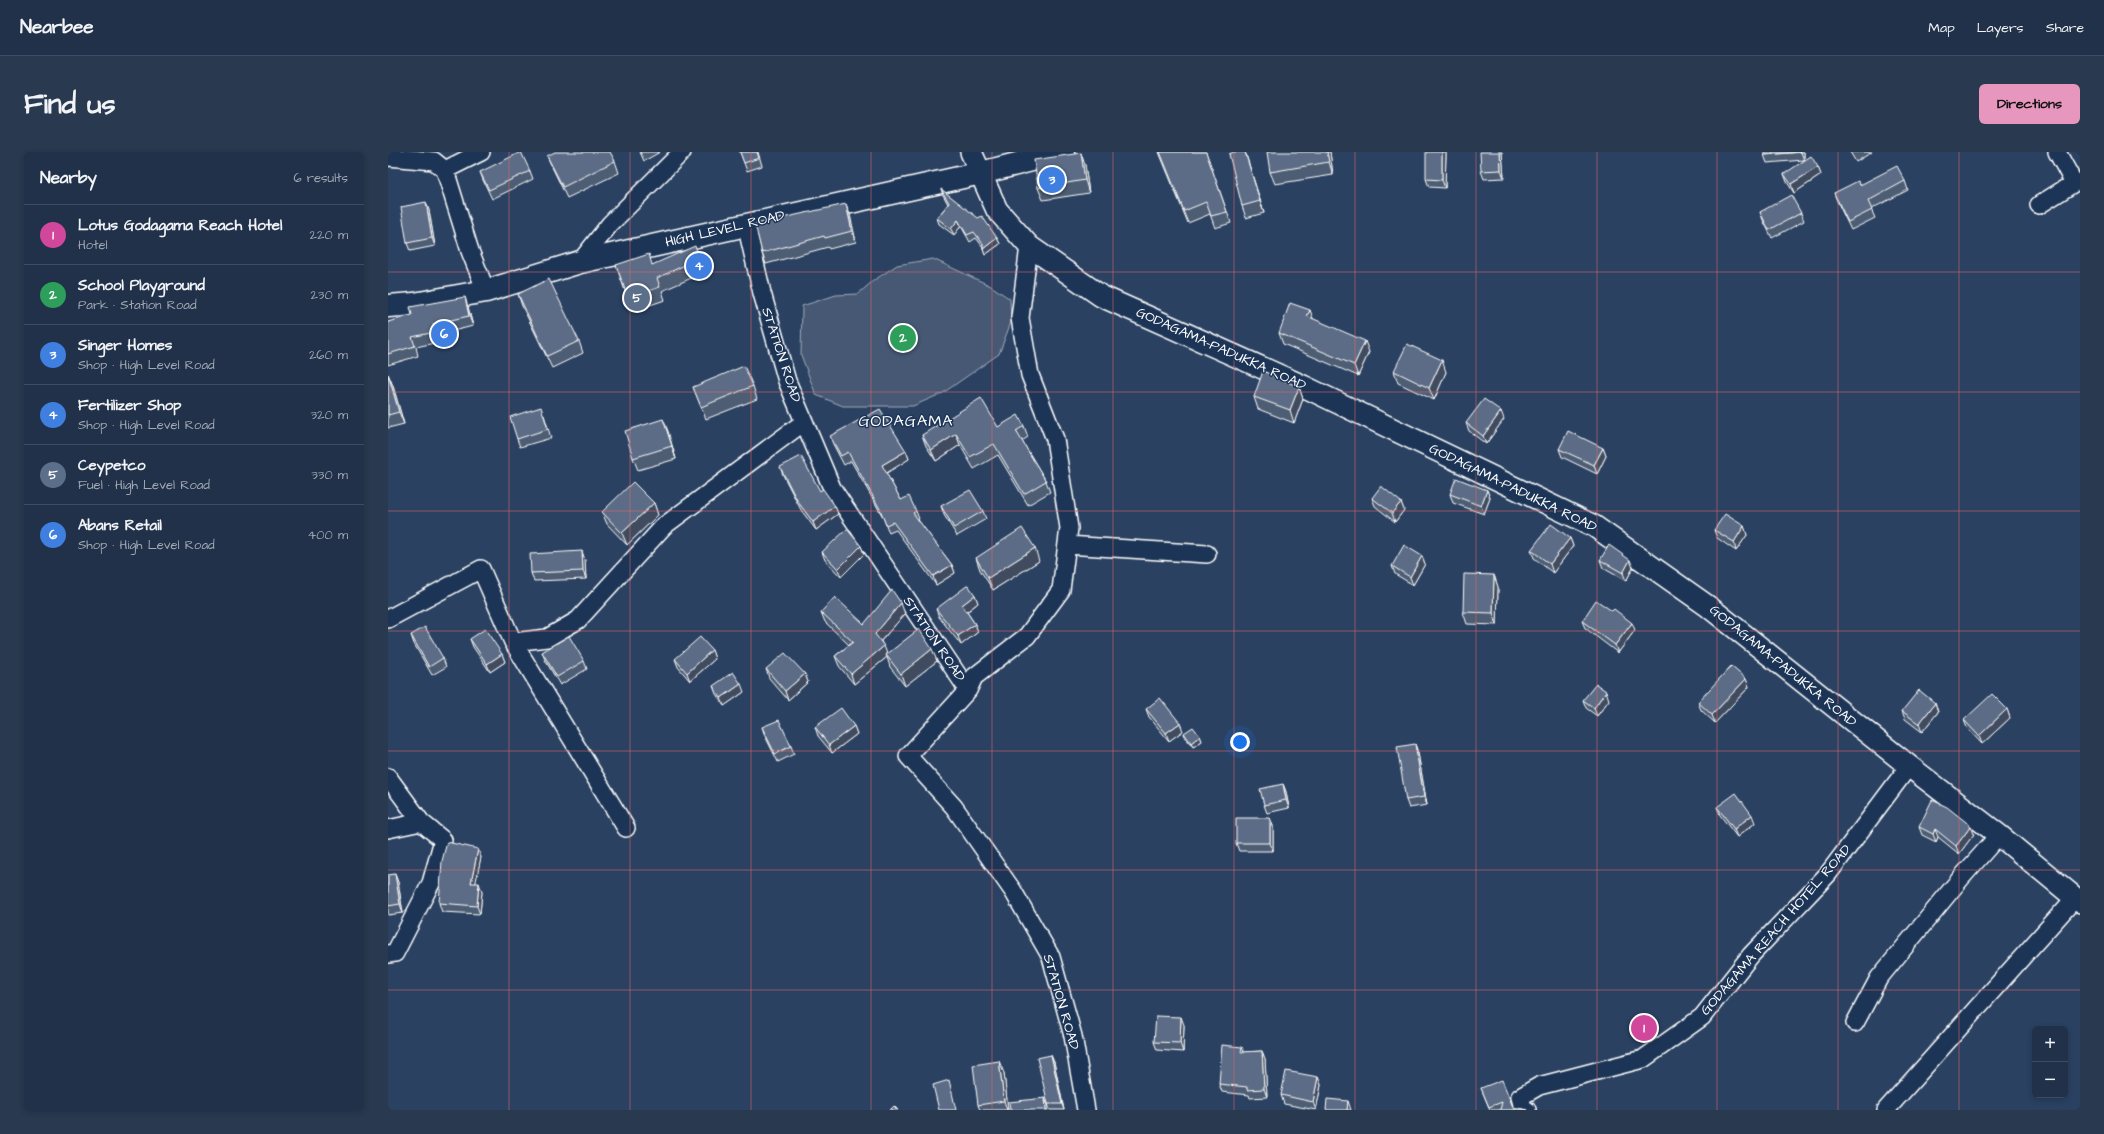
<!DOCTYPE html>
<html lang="en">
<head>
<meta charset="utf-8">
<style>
  body { margin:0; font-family:"Architects Daughter",sans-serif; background:#283950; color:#f1f3f6 }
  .controls { position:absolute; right:12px; bottom:12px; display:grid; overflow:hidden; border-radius:6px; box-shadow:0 2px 6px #0003 }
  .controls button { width:36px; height:36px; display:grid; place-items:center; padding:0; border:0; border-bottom:1px solid #3d4c61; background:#203149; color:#f1f3f6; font:20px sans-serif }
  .you { position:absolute; left:852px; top:590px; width:14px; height:14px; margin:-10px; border:3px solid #fff; border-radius:50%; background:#1a73e8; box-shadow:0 0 0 6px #1a73e833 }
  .badge { display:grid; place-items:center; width:26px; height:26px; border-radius:50%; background:#e797bd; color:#fff; font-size:13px; font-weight:700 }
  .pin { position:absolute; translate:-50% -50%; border:2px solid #fff; box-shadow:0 1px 4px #0006 }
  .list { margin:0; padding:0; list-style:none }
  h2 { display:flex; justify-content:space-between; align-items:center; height:52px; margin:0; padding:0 16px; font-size:17px }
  h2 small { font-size:13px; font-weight:400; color:#a2a9b4 }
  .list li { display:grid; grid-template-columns:26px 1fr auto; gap:12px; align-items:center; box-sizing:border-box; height:60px; padding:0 16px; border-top:1px solid #3d4c61 }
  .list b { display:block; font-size:15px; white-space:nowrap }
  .list p { margin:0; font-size:13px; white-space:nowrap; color:#a2a9b4 }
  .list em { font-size:13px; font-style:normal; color:#a2a9b4 }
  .map { position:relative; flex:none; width:1692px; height:958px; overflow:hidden; border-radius:6px }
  header { display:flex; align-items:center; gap:24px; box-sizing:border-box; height:56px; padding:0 20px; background:#203149; border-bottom:1px solid #3d4c61 }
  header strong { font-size:19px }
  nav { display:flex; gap:22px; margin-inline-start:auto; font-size:14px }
  .intro { display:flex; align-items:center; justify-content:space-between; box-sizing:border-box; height:96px; padding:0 24px }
  h1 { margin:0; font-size:28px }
  .button { padding:10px 18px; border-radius:6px; background:#e797bd; color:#111; font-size:14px; font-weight:700 }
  main { display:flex; gap:24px; padding:0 24px }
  aside { flex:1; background:#203149; border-radius:6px; box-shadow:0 2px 6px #0003 }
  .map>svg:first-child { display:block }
  .green { fill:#465975; stroke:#a2acba }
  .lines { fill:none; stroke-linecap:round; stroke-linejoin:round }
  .minor-casing { stroke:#fff; stroke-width:20 }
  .major-casing { stroke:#fff; stroke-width:24 }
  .highway-casing { stroke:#fff; stroke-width:25 }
  .minor { stroke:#1d3557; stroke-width:17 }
  .major { stroke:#1d3557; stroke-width:21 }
  .highway { stroke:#1d3557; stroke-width:22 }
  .wall { fill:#4e5d73; stroke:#fff }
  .shaded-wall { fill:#404c5e; stroke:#fff }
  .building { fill:#5b6c86; stroke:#fff }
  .grid { fill:none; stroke:#e26868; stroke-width:1; stroke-opacity:0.55 }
  .labels { text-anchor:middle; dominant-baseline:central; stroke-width:3; stroke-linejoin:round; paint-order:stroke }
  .street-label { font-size:14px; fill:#fff; stroke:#1d3557 }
  .quarter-label { font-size:16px; letter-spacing:1px; fill:#fff; stroke:#1d3557 }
</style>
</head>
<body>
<header>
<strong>Nearbee</strong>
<nav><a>Map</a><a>Layers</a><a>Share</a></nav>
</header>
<div class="intro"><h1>Find us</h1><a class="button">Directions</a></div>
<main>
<aside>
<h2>Nearby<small>6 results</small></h2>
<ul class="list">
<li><span class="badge" style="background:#d1479c">1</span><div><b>Lotus Godagama Reach Hotel</b><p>Hotel</p></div><em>220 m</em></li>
<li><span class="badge" style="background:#2e9e5b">2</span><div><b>School Playground</b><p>Park · Station Road</p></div><em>230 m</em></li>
<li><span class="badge" style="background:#3f7fe0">3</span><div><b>Singer Homes</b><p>Shop · High Level Road</p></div><em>260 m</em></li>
<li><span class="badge" style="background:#3f7fe0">4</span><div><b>Fertilizer Shop</b><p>Shop · High Level Road</p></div><em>320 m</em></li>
<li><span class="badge" style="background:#5c6f8a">5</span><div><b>Ceypetco</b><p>Fuel · High Level Road</p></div><em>330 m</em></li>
<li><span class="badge" style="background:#3f7fe0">6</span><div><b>Abans Retail</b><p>Shop · High Level Road</p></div><em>400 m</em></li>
</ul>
</aside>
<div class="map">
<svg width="1692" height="958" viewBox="0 0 1692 958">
  <rect width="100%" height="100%" fill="#2a4161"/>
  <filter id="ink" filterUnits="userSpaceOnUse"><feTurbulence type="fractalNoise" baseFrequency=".025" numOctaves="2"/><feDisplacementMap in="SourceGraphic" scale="8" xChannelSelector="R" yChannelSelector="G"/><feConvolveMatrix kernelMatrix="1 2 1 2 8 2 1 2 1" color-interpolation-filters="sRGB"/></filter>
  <g filter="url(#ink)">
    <path class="green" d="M545,107L603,134L622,147L623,170L611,202L555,241L525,254H455L428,243L413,203L414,154L448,143L470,142L485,129L509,113Z"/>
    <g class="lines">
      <defs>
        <path id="minor" d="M0,5L46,9L57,18L82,99L98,139
          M57,18L93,0
          M1651,53L1686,31L1669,0
          M358,72L374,141L399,229L444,336L580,538L520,604L566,655L625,739L663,805L685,884L698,958
          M192,110L222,72L294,0
          M679,393L819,402
          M0,467L93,417L125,490L238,676
          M125,490L159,486L190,468L276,374L416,270
          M580,538L586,525L639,484L673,438L681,376L667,287L642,223L632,166L641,94
          M0,625L33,670L0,677
          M0,802L7,801L43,731L55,688L33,670
          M1467,871L1491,826L1573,726L1611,683
          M1139,958L1135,956L1132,945L1151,934L1255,907L1314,865L1363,803L1440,722L1521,614
          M1498,958L1687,746"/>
        <path id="major" d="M583,0L609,58L641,94L713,144L915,234L1206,374L1321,455L1521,614L1611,683L1692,750"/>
        <path id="highway" d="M0,154L26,152L98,139L192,110L593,21L675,0"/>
      </defs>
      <use href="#minor" class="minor-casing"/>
      <use href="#major" class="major-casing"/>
      <use href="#highway" class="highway-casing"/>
      <use href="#minor" class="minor"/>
      <use href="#major" class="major"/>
      <use href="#highway" class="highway"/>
    </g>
    <path class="wall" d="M252,0H272L256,9Z
      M352,0H370L374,14L359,19Z
      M771,0H818L843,71L827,76L822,62L800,71Z
      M857,0L876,61L858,66L854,54Z
      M942,0L945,23L887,32L882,20Z
      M1114,0L1116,26L1096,27L1093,19Z
      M1416,0V8L1379,11L1376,3Z
      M1462,0H1484L1468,10Z
      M1058,1L1057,36L1041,35L1038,27Z
      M159,4L227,9L231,21L179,46L164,15Z
      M697,13L701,41L655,48L650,36Z
      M1430,15L1433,23L1406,41L1399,30L1396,22Z
      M142,19L145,27L104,47L95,28L92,20Z
      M1517,29L1520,38L1483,57L1487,66L1463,78L1449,49L1446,41L1472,33Z
      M553,37L609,86L612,92L597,103L595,97V95L588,86L582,90L573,74L566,83L551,72L549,66L560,52L555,43Z
      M458,52L462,63L468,90L441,97L440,95L378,112L374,101Z
      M41,58L47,94L22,99L19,91Z
      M1372,60L1413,61L1416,69L1384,86L1375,68Z
      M312,106L317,120L274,139L277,148L244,159L228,113H265Z
      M130,142L191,189L195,201L164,216L134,154Z
      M80,155L85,174L49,183L51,190L28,195L30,204L0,213V170Z
      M922,158L924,166L981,200L970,224L895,192L891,181Z
      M1006,219L1058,220L1046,248L1010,231Z
      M0,222L5,234L16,272L0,276Z
      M365,234L369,247L318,267L305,235Z
      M911,235L915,247L906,271L870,257L866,245Z
      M156,263L163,286L132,295L129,287Z
      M275,267L288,307L250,318L245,306Z
      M1116,267L1098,292L1081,279L1078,271Z
      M636,274L640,285L634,289L658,329L662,340L640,353L610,303L586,317L572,293L548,309L538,294L534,283L610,275Z
      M442,284L518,299L521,307L498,321L513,348L528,359L531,367L530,368L564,413L567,421L548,433L508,378L501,381L495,365L463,309L456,313L445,292Z
      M1215,296L1218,304L1209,322L1174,305L1171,297Z
      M392,315L432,339L447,354L450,362L428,378L413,358L395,323Z
      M1099,338L1102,346L1096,362L1065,351L1062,342Z
      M984,346L1013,350L1016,358L1007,370L987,354Z
      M266,351L270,363L239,393L219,372L214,360Z
      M553,354L595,359L598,367L569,384L556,363Z
      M1356,374L1359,383L1348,399L1329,386L1326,378Z
      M1182,386L1185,394L1165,421L1146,406L1143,398Z
      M473,394L476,402L453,425L437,408L434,400Z
      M1034,404L1037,412L1025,433L1007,422L1004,414Z
      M588,406L651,409L605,438L592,418Z
      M197,408L198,427L146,429L143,421Z
      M1212,408L1245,416L1238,429L1215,416Z
      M1106,423L1110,435L1109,473L1079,472L1075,460Z
      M587,443L590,451L579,460L587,472L590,480L573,493L551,465L548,457Z
      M433,460L476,472L517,462L493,489L499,502L549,509L517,534L502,515L499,505L466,532L451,514L447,504L461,493L437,470Z
      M1194,469L1247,478L1230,501L1197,476Z
      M23,483L55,506L58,515L44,523L26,492Z
      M82,487L114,502L117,510L102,520L85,495Z
      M324,498L327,507L302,529L290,515L287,507Z
      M154,500L196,509L199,517L172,533L157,508Z
      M378,517L417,522L420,530L400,548L381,526Z
      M1358,527L1361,535L1327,571L1313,558L1310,550Z
      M325,534L356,540L336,554L328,542Z
      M1195,548H1221L1209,564L1198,556Z
      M1547,551L1550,560L1534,580L1517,567L1514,559Z
      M758,557L795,579L781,589L761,565Z
      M1619,557L1622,566L1594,592L1579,576L1576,568Z
      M466,574L469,582L444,601L430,584L427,575Z
      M374,575L403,594L406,602L390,610L377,584Z
      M796,581L812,584L814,589L805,595L797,585Z
      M1027,592L1030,601L1039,653L1021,656L1018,648Z
      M895,632L898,640L901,656L879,661L876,653Z
      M1329,655L1367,671L1349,685L1332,663Z
      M882,666L885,674V699H851L848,691Z
      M1531,675L1586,682L1571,702L1550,685L1548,690L1534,683Z
      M93,705L87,731L94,740L92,762L54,760L51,751Z
      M0,723L10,730L15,761L0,763Z
      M796,873L795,900L769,898L766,890Z
      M854,895L856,900L874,899L877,907L879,945L862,946L861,943L834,940L831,932Z
      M666,910L676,958H662L660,952Z
      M616,921L620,958H592L590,953Z
      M930,925L933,933L928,958L896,952L893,943Z
      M1093,936L1125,955L1139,958H1102Z"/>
    <path class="shaded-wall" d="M857,0L860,9L876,61L872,49Z
      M939,0H942L945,23L941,10Z
      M1054,0H1057L1058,1L1057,36L1054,28Z
      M1112,0H1114L1116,26L1113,18Z
      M1413,0H1416V8Z
      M693,1L697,13L701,41L697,28Z
      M1430,15L1433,23L1406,41L1403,32Z
      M38,50L41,58L47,94L44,86Z
      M458,52L462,63L468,90L464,79Z
      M570,68L573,74L566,83L563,77Z
      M609,86L612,92L597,103L595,97Z
      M77,145L80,155L85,174L81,164Z
      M922,158L926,169L919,164Z
      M45,172L49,183L51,190L47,180Z
      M977,189L981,200L970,224L966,213Z
      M1054,208L1058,220L1046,248L1041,236Z
      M0,222L5,234L16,272L11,260Z
      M911,235L915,247L906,271L902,258Z
      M1113,259L1116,267L1098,292L1095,284Z
      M275,267L280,279L288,307L284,294Z
      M568,282L572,293L548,309L543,298Z
      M1215,296L1218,304L1209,322L1206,313Z
      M518,299L521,307L497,322L494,313Z
      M1099,338L1102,346L1096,362L1093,354Z
      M1013,350L1016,358L1007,370L1004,361Z
      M266,351L270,363L239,393L234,381Z
      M447,354L450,362L428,378L425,370Z
      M1356,374L1359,383L1348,399L1346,390Z
      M1182,386L1185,394L1165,421L1162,412Z
      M473,394L476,402L453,425L450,417Z
      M647,396L651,409L605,438L600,426Z
      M194,399L197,408L198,427L195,419Z
      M1034,404L1037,412L1025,433L1022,425Z
      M1242,408L1245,416L1238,429L1235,421Z
      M564,413L567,421L548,433L545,424Z
      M1106,423L1110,435L1109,473L1105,461Z
      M587,443L590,451L577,461L574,453Z
      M513,451L517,462L490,492L487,482Z
      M1244,471L1247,478L1230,501L1227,493Z
      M587,472L590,480L573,493L570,484Z
      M496,494L500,504L498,503L499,505L466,532L463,522Z
      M544,497L549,509L517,534L513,522Z
      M324,498L327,507L302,529L299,521Z
      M114,502L117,510L102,520L99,512Z
      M417,522L420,530L400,548L397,539Z
      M1358,527L1361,535L1327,571L1324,563Z
      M353,532L356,540L336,554L333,546Z
      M1218,539L1221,548L1209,564L1206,556Z
      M1547,551L1550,560L1534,580L1531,572Z
      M1619,557L1622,566L1594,592L1591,584Z
      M792,571L795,579L781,589L778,581Z
      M466,574L469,582L444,601L441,593Z
      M812,584L814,589L805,595L803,591Z
      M1027,592L1030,601L1039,653L1036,645Z
      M895,632L898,640L901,656L898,648Z
      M1364,663L1367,671L1349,685L1346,677Z
      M882,666L885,674V699L882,691Z
      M1583,674L1586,682L1571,702L1568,694Z
      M1547,677L1550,685L1548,690L1545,682Z
      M90,697L93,705L86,739L83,731Z
      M7,722L10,730L15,761L12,752Z
      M91,731L94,740L92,762L89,754Z
      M793,865L796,873L795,900L792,891Z
      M874,899L877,907L879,945L876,937Z
      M663,903L666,910L676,958L674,952Z
      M611,909L616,921L620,958H619L616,949Z
      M930,925L933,933L928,958L925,950Z
      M657,946L660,954V958H658Z
      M960,949L963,958H959Z"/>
    <path class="building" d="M133,0L142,19L101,38L92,20Z
      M167,0H222L227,9L175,35L159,4Z
      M352,0H369L371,6L356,11Z
      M772,0H818L839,60L823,64L818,50L796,59Z
      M846,0H857L872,49L854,54L841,2Z
      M879,0H939L941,10L882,20Z
      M1038,0H1054V28L1038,27Z
      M1092,0H1112L1113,18L1093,19Z
      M1376,0H1413L1376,3Z
      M693,1L697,28L650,36L646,8Z
      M1423,4L1430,15L1403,32L1396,22Z
      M1509,14L1517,29L1480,49L1484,58L1460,70L1446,41L1470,29L1472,33Z
      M553,37L590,66L594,64L609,86L595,97V92L586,80L579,83L570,68L563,77L549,66L561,51Z
      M1403,43L1413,61L1381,78L1372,60Z
      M38,50L44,86L19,91L13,55Z
      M458,52L464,79L437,86L436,84L374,101L367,72Z
      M307,94L312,106L269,126L272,135L240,146L228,113L261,102L264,113Z
      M161,127L191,189L159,204L130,142Z
      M77,145L81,164L45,172L47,180L24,185L27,194L0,202V170L24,163L22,155Z
      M902,151L922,158L919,164L977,189L966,213L891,181Z
      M1019,192L1054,208L1041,236L1006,219Z
      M356,214L365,234L313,255L305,235Z
      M875,219L911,235L902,258L866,245Z
      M0,222L11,260L0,263Z
      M593,246L610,275L630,263L636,274L628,279L658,329L636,342L606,292L582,305L568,282L543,298L534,283Z
      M1096,247L1113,259L1095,284L1078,271Z
      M153,255L160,277L129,287L122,265Z
      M492,257L518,299L494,313L513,348L521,344L528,359L525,361L564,413L545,424L505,370L498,373L492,357L460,300L453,304L442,284Z
      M275,267L284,294L245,306L237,279Z
      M1180,279L1215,296L1206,313L1171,297Z
      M413,304L432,339L435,337L447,354L425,370L410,350L392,315Z
      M1068,326L1099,338L1093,354L1062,342Z
      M245,330L266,351L234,381L214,360Z
      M993,334L1013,350L1004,361L984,346Z
      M582,338L595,359L566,376L553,354Z
      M1337,362L1356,374L1346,390L1326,378Z
      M1163,372L1182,386L1162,412L1143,398Z
      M634,376L647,396L600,426L588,406Z
      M459,377L473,394L450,417L434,400Z
      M1016,393L1034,404L1022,425L1004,414Z
      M1221,393L1242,408L1235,421L1212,408Z
      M194,399L195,419L143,421L142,402Z
      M1076,422L1106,423L1105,461L1075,460Z
      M580,433L587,443L574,453L587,472L570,484L548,457Z
      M504,438L513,451L487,482L496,494L463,522L447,504L465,490L433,460L447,445L476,472Z
      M1208,448L1224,459L1226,457L1244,471L1227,493L1194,469Z
      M37,475L55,506L41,515L23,483Z
      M97,477L114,502L99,512L82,487Z
      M531,477L544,497L513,522L498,503Z
      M181,484L196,509L169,525L154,500Z
      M312,485L324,498L299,521L287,507Z
      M397,501L417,522L397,539L378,517Z
      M1343,514L1358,527L1324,563L1310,550Z
      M345,520L353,532L333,546L325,534Z
      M1208,532L1218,539L1206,556L1195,548Z
      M1531,538L1547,551L1531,572L1514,559Z
      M1604,542L1619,557L1591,584L1576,568Z
      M772,546L792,571L778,581L758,557Z
      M453,556L466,574L441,593L427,575Z
      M391,568L403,594L387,602L374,575Z
      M805,575L812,584L803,591L796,581Z
      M1027,592L1036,645L1018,648L1009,595Z
      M895,632L898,648L876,653L872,637Z
      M1348,641L1364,663L1346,677L1329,655Z
      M1544,648L1559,655L1583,674L1568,694L1547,677L1545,682L1531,675Z
      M848,666H882V691H848Z
      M59,690L90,697L83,731H91L89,754L51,751L54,709Z
      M7,722L12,752L0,754V723Z
      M768,864L793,865L792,891L766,890Z
      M834,893L854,895L853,900L874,899L876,937L859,938V935L831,932Z
      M663,903L674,952H660L649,906Z
      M611,909L616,949L590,953L585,913Z
      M898,919L930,925L925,950L893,943Z
      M561,928L568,958H551L545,933Z
      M1114,928L1125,955L1139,958H1112L1114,950L1101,955L1093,936Z
      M657,946L658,958H622L621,950Z
      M939,947L960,949L959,958H938Z
      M506,954L510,958H502Z"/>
  </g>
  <path class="grid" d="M121,0V958M242,0V958M363,0V958M483,0V958M604,0V958M725,0V958M846,0V958M967,0V958M1088,0V958M1209,0V958M1329,0V958M1450,0V958M1571,0V958M0,120H1692M0,240H1692M0,359H1692M0,479H1692M0,599H1692M0,718H1692M0,838H1692"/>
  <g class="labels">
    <g class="street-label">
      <text transform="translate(337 77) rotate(-13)">HIGH LEVEL ROAD</text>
      <text transform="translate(833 197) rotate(24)">GODAGAMA-PADUKKA ROAD</text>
      <text transform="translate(393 203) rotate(72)">STATION ROAD</text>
      <text transform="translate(1125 336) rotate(26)">GODAGAMA-PADUKKA ROAD</text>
      <text transform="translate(546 487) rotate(56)">STATION ROAD</text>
      <text transform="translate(1395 514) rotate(39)">GODAGAMA-PADUKKA ROAD</text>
      <text transform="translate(1388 778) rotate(-49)">GODAGAMA REACH HOTEL ROAD</text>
      <text transform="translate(673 850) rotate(74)">STATION ROAD</text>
    </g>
    <g class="quarter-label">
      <text x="518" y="269">GODAGAMA</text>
    </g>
  </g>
</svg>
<div class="controls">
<button>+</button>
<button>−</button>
</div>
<div class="you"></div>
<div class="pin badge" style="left:1256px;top:876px;background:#d1479c">1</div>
<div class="pin badge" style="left:515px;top:186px;background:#2e9e5b">2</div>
<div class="pin badge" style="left:664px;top:28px;background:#3f7fe0">3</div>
<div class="pin badge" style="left:311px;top:114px;background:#3f7fe0">4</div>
<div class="pin badge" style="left:249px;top:146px;background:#5c6f8a">5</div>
<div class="pin badge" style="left:56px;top:182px;background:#3f7fe0">6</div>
</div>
</main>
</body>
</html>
